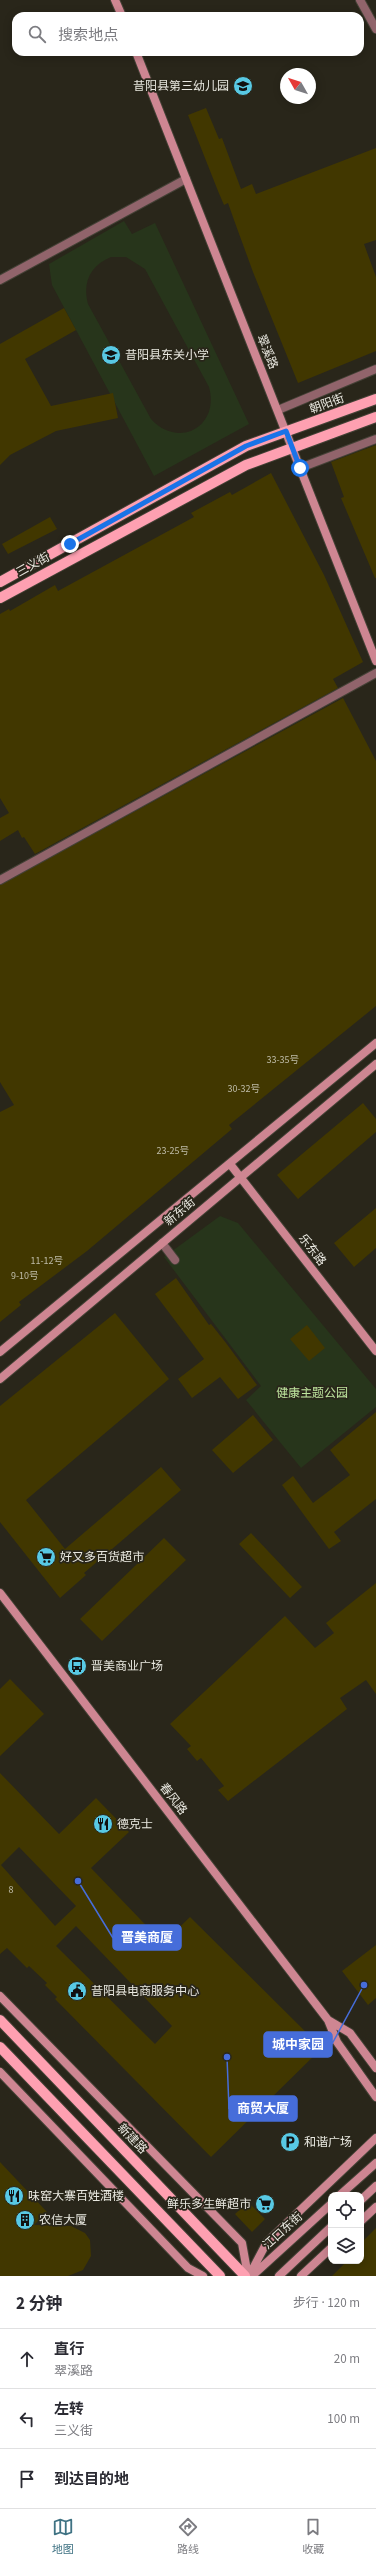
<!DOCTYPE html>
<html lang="zh">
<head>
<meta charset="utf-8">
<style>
  body { margin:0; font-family:"Source Sans 3","Noto Sans SC",sans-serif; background:#f2f2f3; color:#2b2b33 }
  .controls { position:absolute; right:12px; bottom:12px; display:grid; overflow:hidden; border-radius:8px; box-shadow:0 2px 10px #0003 }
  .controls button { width:36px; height:36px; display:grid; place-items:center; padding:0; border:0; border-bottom:1px solid #e1e1e2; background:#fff; color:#2b2b33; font:20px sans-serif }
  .compass { position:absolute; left:280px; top:68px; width:36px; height:36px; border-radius:50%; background:#fff; box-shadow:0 2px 10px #0003; rotate:309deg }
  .stop { position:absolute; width:12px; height:12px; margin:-9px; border:3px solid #1a73e8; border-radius:50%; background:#fff }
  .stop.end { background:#1a73e8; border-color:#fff; box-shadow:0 1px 4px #0008 }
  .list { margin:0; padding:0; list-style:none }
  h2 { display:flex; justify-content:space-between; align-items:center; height:52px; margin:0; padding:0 16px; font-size:17px }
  h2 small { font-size:13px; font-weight:400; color:#7c7c81 }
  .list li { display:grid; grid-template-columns:26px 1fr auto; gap:12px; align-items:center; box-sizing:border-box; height:60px; padding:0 16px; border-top:1px solid #e1e1e2 }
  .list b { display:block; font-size:15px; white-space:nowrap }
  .list p { margin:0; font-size:13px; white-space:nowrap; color:#7c7c81 }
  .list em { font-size:13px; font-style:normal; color:#7c7c81 }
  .icon { flex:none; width:22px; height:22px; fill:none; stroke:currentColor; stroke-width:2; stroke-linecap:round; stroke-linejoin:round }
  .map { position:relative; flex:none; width:376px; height:2276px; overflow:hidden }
  .search { position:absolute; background:#fff; box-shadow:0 2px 10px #0003; left:12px; right:12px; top:12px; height:44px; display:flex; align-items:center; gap:10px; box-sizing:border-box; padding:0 14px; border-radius:12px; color:#7c7c81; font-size:15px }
  .sheet { height:232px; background:#fff }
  nav { display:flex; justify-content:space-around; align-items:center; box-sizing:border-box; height:56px; border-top:1px solid #e1e1e2; background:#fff; font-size:11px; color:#7c7c81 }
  nav a { display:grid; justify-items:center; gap:2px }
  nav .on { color:#3f7283 }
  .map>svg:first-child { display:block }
  .green { fill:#27351b; fill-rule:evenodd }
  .building { fill:#413700; fill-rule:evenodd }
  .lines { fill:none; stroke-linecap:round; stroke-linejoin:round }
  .street-casing { stroke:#444136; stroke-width:10 }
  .secondary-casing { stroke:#444136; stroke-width:10 }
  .primary-casing { stroke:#444136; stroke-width:12 }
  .street { stroke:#91646b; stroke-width:8 }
  .secondary { stroke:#ce8692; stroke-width:8 }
  .primary { stroke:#fea0b1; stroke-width:10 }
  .route { stroke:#1a73e8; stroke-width:5 }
  .labels { text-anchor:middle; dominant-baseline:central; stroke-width:3.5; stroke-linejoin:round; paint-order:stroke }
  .number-label { font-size:10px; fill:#bfbca8 }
  .poi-label { font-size:12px; fill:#e9e8e0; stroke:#29261a; text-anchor:start }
  .street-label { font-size:12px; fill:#e9e8e0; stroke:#29261a }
  .park-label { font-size:12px; fill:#bde49d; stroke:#29261a }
  .leader { fill:none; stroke:#466dda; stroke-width:1.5 }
  .callout-dot { fill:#466dda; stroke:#29261a; stroke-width:1.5 }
  .callout { fill:#466dda; stroke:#466dda; stroke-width:1.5 }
  .callout-label { font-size:13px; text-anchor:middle; font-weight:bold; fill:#fff }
</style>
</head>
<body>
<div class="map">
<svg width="376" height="2276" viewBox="0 0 376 2276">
  <rect width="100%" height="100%" fill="#29261a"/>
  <path class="green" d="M124,221L132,234L155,223L249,424L154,476L52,285L49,264ZM111,257H126L145,269L209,387C220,427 178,449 151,419L88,304C82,282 91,265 111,257Z
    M220,1216L238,1223L376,1389V1407L301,1468L246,1400L261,1386L164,1257Z"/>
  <path class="building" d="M206,108L219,139L222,138L241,189L252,184L256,194L376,148V240L364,244L376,277V351L298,383L253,272L234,220L228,203L224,205L218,191L188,115Z
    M64,308L76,330L25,359L51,406L113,393L118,418L56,431L10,455L0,465V344Z
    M376,445V578H375L341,498L344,497L331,462Z
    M271,473L324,575L363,662L333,679L338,688L35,854L24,837L22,838L18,830L0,841V818L9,813L0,798V614L9,609L10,611L55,585L58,591L194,517L191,513L230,492L232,495Z
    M50,517L57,529L8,554L2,544Z
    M343,698L376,761V1006L229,1125L232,1129L87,1251L19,1302L21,1305L0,1322V1112L14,1105L0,1082V885Z
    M363,1103L376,1119V1132L298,1199L277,1175Z
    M376,1208V1248L354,1267L334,1243Z
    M176,1278L209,1325L211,1324L226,1343L257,1385L238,1399L220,1377L192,1398L178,1379L204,1359L155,1294Z
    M115,1313L169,1379L26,1500L65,1549L161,1467L181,1490L84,1573L86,1575L60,1598L0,1522V1406Z
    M307,1325L325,1348L309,1361L290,1339Z
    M376,1412V1499L334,1532L341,1541L329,1549L282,1485L293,1476L313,1503L350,1475L330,1450Z
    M253,1415L273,1440L233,1473L212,1450Z
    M251,1533L302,1587L290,1598L239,1544Z
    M164,1538L186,1560L102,1641L80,1619Z
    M376,1583V1694L366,1680L340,1698L347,1709L228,1801L218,1790L224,1786L201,1758L197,1761L187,1749L191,1746L170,1724L285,1616L315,1648L334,1633L326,1623Z
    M10,1679L44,1714L0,1756V1689Z
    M0,1773L59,1834L96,1798L129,1832L91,1868L163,1943L190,1917L322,2048L211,2157L55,1999L57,1997L45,1985L47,1983L29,1966L27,1968L7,1948L0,1954ZM19,1847L76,1906L55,1926L1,1865ZM76,1926L172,2026L155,2044L56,1946Z
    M376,1945V1998L368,2005L342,1971Z
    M0,2162L47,2212L34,2225L71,2226L85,2233L90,2240L91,2256L83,2270L68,2276H0Z
    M248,2202L265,2219L252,2232L235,2214Z
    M376,2228V2276H332L347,2261H361V2243Z"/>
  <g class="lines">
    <defs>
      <path id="street" d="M360,0L376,29
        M0,280L186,179
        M278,410L376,369
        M300,468L376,439
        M0,880L376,673
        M162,1243L175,1260"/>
      <path id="secondary" d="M115,0L122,16
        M136,52L376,661
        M230,1164L376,1351
        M0,1352L376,1043
        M0,1379L376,1064
        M0,1593L328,2020L337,2042L376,2097
        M0,1996L242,2243L248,2276
        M328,2020L350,2033L376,2068
        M0,2072L188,2268L203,2276
        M340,2195L376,2163
        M361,2200L376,2186
        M361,2221L376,2207
        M249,2276L267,2242L376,2138
        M252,2276L331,2204
        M279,2276L331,2227
        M301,2276L331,2248"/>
      <path id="primary" d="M0,582L246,446L376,399
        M0,598L246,465L376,417
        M0,2020L245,2276
        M0,2047L220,2276"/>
    </defs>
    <use href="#street" class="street-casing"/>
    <use href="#secondary" class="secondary-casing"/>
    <use href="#primary" class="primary-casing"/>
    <use href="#street" class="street"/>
    <use href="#secondary" class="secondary"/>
    <use href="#primary" class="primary"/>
  </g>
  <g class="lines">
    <path class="route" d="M70,544L246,446L286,431L300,468"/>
  </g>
  <defs>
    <symbol id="school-disc" viewBox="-11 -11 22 22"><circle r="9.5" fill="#58c9e4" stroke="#29261a"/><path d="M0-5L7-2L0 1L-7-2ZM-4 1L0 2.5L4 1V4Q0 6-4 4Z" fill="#111"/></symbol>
    <symbol id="supermarket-disc" viewBox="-11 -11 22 22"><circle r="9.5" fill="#58c9e4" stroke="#29261a"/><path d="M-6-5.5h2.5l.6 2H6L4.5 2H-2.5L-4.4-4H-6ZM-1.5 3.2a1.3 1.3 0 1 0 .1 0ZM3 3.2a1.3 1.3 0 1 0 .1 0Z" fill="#111"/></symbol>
    <symbol id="bus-disc" viewBox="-11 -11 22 22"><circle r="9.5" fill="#58c9e4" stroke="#29261a"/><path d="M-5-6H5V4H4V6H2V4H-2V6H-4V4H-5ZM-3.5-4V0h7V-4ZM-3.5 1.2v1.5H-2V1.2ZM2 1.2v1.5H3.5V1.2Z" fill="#111"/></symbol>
    <symbol id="restaurant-disc" viewBox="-11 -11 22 22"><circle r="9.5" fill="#58c9e4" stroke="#29261a"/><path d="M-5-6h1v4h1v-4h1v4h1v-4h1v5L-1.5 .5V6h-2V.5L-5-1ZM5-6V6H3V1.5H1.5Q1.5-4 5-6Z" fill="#111"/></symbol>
    <symbol id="civic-disc" viewBox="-11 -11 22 22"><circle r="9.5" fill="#58c9e4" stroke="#29261a"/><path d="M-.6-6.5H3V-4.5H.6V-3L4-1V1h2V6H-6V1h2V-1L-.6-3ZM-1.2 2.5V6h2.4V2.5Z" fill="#111"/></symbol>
    <symbol id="parking-disc" viewBox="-11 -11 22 22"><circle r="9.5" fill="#58c9e4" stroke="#29261a"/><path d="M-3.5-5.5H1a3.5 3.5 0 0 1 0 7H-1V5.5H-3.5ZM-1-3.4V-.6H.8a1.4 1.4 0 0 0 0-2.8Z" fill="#111"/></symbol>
    <symbol id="building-disc" viewBox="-11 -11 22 22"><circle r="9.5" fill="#58c9e4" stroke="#29261a"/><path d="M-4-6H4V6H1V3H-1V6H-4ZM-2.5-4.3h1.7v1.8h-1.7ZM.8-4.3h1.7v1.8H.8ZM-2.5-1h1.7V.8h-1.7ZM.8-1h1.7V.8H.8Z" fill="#111"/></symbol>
  </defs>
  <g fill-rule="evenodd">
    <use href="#school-disc" x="232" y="75" width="22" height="22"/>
    <use href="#school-disc" x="100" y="344" width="22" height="22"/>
    <use href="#supermarket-disc" x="35" y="1546" width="22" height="22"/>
    <use href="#bus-disc" x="66" y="1655" width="22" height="22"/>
    <use href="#restaurant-disc" x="92" y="1813" width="22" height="22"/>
    <use href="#civic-disc" x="66" y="1980" width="22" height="22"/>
    <use href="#parking-disc" x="279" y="2131" width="22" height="22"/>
    <use href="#restaurant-disc" x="3" y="2185" width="22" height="22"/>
    <use href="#supermarket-disc" x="254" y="2193" width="22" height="22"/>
    <use href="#building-disc" x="14" y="2209" width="22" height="22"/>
  </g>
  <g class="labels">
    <g class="number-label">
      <text x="283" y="1060">33-35号</text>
      <text x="244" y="1089">30-32号</text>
      <text x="173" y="1151">23-25号</text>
      <text x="47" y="1261">11-12号</text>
      <text x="25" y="1276">9-10号</text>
      <text x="11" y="1890">8</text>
    </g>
    <g class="poi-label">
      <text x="229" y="86" text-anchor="end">昔阳县第三幼儿园</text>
      <text x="125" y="355">昔阳县东关小学</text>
      <text x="60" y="1557">好又多百货超市</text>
      <text x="91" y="1666">晋美商业广场</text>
      <text x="117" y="1824">德克士</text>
      <text x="91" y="1991">昔阳县电商服务中心</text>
      <text x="304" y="2142">和谐广场</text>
      <text x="28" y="2196">味窑大寨百姓酒楼</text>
      <text x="251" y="2204" text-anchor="end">鲜乐多生鲜超市</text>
      <text x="39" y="2220">农信大厦</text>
    </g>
    <g class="street-label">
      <text transform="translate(267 352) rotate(68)">翠溪路</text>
      <text transform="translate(327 404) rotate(-20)">朝阳街</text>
      <text transform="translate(33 565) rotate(-29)">三义街</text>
      <text transform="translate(180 1212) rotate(-40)">新东街</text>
      <text transform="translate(312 1250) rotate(52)">乐东路</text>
      <text transform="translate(173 1799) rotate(52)">春风路</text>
      <text transform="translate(132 2139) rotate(46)">新建路</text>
      <text transform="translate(283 2231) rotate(-42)">江口东街</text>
    </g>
    <g class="park-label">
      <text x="312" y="1393">健康主题公园</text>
    </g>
  </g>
  <path class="leader" d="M78 1881L113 1938M364 1985L332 2044M227 2057L229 2109"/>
  <g class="callout-dot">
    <circle cx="78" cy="1881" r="4"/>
    <circle cx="364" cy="1985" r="4"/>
    <circle cx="227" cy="2057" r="4"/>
  </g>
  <g class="callout">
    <rect x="113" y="1925" width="68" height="25" rx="4"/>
    <rect x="264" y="2032" width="68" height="25" rx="4"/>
    <rect x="229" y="2096" width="68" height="25" rx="4"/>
  </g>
  <g class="callout-label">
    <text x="147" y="1942">晋美商厦</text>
    <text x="298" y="2049">城中家园</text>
    <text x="263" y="2113">商贸大厦</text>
  </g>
</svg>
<div class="controls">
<button><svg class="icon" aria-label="locate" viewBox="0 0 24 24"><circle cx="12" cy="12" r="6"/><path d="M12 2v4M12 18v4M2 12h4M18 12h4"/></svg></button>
<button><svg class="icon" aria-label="layers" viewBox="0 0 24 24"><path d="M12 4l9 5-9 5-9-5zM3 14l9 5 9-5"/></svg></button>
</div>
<svg class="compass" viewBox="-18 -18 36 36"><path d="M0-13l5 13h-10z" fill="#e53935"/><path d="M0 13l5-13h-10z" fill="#7c7c81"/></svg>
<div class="stop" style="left:300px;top:468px"></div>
<div class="stop end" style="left:70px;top:544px"></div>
<div class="search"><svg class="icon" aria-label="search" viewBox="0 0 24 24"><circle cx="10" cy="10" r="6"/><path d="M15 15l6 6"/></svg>搜索地点</div>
</div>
<section class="sheet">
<h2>2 分钟<small>步行 · 120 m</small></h2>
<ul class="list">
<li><svg class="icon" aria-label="ahead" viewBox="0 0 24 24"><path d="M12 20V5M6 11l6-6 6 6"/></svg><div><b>直行</b><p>翠溪路</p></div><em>20 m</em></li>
<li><svg class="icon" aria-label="left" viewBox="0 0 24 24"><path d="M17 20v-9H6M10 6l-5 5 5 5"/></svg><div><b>左转</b><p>三义街</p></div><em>100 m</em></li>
<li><svg class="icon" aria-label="arrive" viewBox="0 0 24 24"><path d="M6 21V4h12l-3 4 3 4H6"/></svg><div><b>到达目的地</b></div></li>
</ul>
</section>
<nav>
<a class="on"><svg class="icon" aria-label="map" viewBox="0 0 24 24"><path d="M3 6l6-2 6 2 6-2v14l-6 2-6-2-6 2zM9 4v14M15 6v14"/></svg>地图</a>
<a><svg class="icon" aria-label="directions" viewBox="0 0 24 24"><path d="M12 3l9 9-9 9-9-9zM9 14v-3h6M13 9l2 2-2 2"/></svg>路线</a>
<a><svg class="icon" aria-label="saved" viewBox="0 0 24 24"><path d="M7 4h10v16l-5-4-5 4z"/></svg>收藏</a>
</nav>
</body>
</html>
